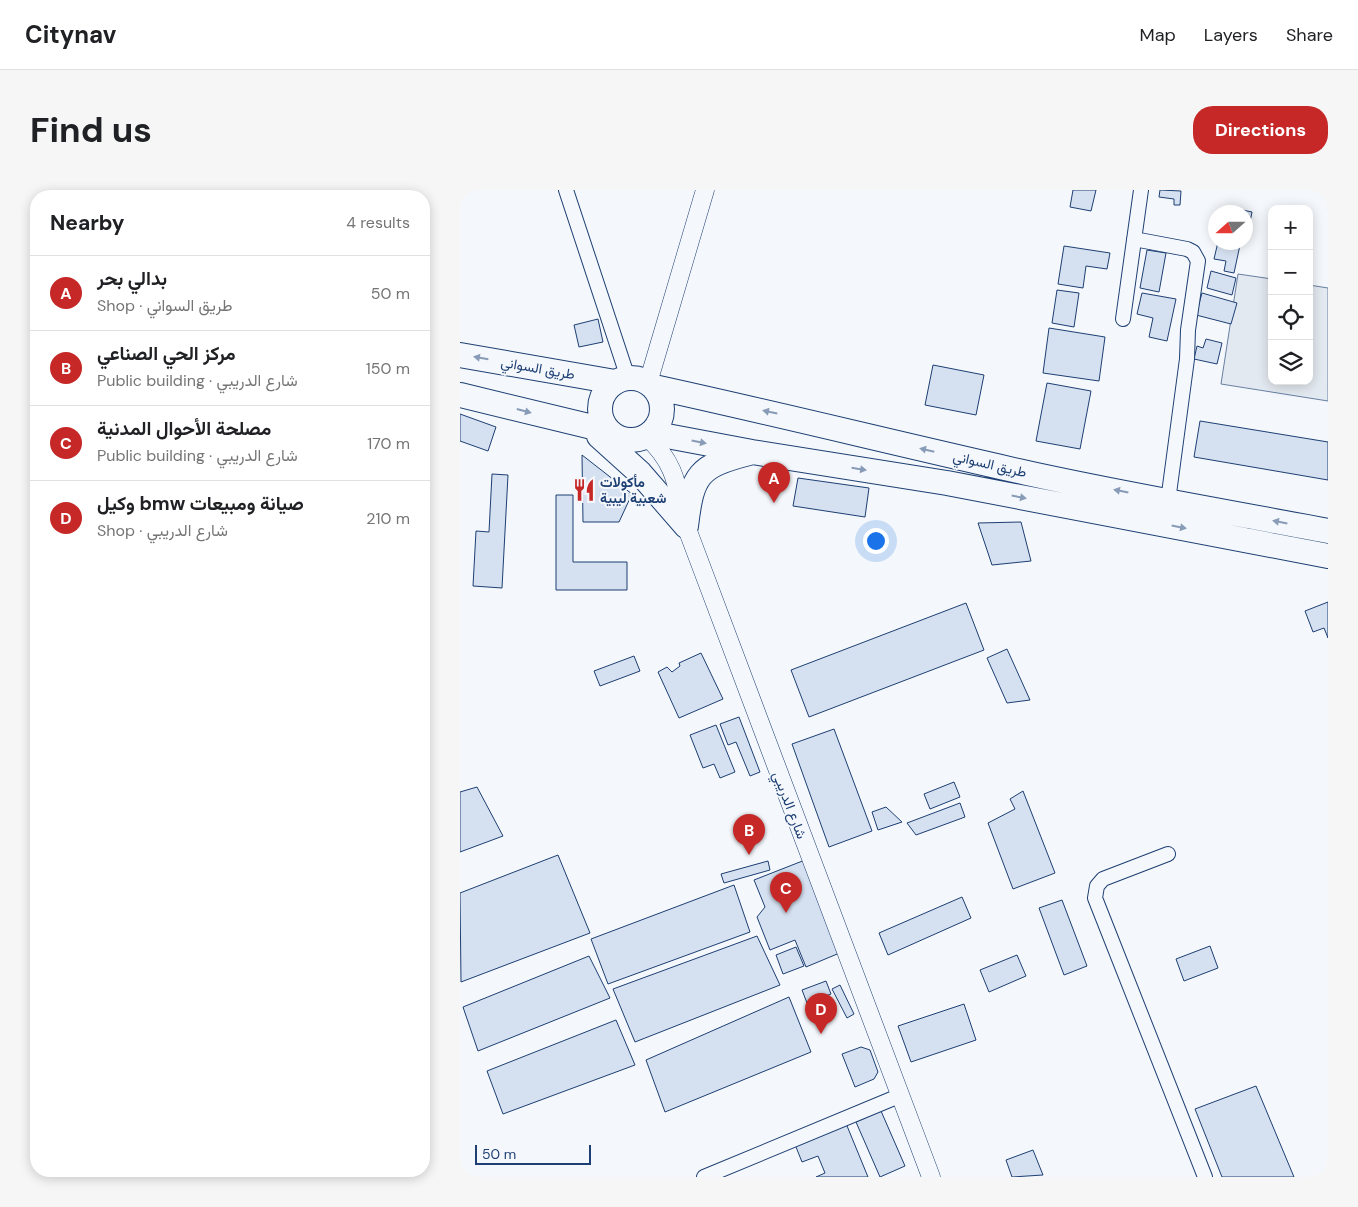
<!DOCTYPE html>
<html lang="en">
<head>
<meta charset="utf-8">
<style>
  body { margin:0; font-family:"DM Sans",Vazirmatn,sans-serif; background:#f6f6f6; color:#202124 }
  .controls { position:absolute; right:15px; top:15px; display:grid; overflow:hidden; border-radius:10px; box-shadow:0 2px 12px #0003 }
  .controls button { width:45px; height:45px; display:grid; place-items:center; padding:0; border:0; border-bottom:1px solid #e0e0e0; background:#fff; color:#202124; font:25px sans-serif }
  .compass { position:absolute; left:748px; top:15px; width:45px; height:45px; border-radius:50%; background:#fff; box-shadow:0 2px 12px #0003; rotate:249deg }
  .scale { position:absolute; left:15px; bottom:12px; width:116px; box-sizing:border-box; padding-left:5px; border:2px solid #1d3f73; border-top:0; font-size:14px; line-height:18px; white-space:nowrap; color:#1d3f73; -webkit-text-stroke:4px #f4f7fb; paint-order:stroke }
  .you { position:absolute; left:415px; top:350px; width:18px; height:18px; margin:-12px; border:4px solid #fff; border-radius:50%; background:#1a73e8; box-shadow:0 0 0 8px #1a73e833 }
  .badge { display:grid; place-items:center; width:32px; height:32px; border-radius:50%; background:#c62828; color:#fff; font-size:16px; font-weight:700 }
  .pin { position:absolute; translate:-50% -41px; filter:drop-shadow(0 1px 2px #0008) }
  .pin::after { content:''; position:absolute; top:26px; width:18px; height:15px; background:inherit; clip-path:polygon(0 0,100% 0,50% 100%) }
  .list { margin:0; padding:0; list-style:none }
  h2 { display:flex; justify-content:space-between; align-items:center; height:65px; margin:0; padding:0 20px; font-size:21px }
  h2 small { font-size:16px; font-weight:400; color:#757577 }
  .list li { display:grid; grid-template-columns:32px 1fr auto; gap:15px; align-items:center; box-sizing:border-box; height:75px; padding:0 20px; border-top:1px solid #e0e0e0 }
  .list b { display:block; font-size:19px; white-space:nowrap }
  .list p { margin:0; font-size:16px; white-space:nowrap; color:#757577 }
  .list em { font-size:16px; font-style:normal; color:#757577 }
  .icon { flex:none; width:28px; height:28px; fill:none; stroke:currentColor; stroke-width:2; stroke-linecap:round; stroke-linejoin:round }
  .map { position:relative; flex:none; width:868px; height:987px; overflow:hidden; border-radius:20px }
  header { display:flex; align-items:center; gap:30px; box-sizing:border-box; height:70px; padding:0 25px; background:#fff; border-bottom:1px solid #e0e0e0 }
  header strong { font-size:24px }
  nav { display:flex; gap:28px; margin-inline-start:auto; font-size:18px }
  .intro { display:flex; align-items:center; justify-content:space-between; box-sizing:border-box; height:120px; padding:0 30px }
  h1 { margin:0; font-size:35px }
  .button { padding:12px 22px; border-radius:20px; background:#c62828; color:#fff; font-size:18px; font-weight:700 }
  main { display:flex; gap:30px; padding:0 30px }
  aside { flex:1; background:#fff; border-radius:20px; box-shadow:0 2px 12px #0003 }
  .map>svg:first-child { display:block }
  .green { fill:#e3e9f0; stroke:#687fa3 }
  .building { fill:#d5e0f0; stroke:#1d3f73 }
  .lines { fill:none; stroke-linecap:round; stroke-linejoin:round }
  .minor-casing { stroke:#1d3f73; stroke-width:16 }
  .tertiary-casing { stroke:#1d3f73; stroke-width:19 }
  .trunk-casing { stroke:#1d3f73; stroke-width:26 }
  .minor { stroke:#f4f7fb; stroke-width:14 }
  .tertiary { stroke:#f4f7fb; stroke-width:18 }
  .trunk { stroke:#f4f7fb; stroke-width:24 }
  .oneway { fill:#889bb7 }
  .labels { text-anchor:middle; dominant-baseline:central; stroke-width:4; stroke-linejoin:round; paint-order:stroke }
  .street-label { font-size:14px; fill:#1d3f73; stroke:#f4f7fb }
  .poi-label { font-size:14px; font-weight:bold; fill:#1d3f73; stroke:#f4f7fb; text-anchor:start }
</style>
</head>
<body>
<header>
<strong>Citynav</strong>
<nav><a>Map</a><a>Layers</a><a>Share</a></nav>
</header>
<div class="intro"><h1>Find us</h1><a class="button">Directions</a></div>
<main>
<aside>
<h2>Nearby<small>4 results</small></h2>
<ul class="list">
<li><span class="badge">A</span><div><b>بدالي بحر</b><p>Shop · طريق السواني</p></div><em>50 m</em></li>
<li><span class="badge">B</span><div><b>مركز الحي الصناعي</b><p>Public building · شارع الدريبي</p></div><em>150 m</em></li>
<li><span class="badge">C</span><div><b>مصلحة الأحوال المدنية</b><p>Public building · شارع الدريبي</p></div><em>170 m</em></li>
<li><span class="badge">D</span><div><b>وكيل bmw صيانة ومبيعات</b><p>Shop · شارع الدريبي</p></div><em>210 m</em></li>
</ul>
</aside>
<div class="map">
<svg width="868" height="987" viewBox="0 0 868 987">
  <rect width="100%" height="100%" fill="#f4f7fb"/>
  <path class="green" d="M778,84L812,89V191H849V95L868,98V211L761,194Z"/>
  <path class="building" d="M613,0H636L631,21L610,17Z
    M700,0L721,1L720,15H714V9L699,7Z
    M768,17L792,22L789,37L786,36V22H767Z
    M758,52L780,55L774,83L764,81L766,71L754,69Z
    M604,56L650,63L647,79L626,76L623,98L598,94Z
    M687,60L706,63L699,102L680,98Z
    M751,81L776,88L772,105L747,98Z
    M597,100L619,103L614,137L592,133Z
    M682,103L716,109L707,151L689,147L693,128L677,124Z
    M742,103L777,113L771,134L736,125Z
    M138,129L143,152L119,157L114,135Z
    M589,138L645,147L639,191L583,183Z
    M746,149L762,153L757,174L734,169L737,156L743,158Z
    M473,175L524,185L516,225L465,215Z
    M587,193L631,201L620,259L576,251Z
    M0,224L36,237L28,261L0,251Z
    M740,231L868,252V290L734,267Z
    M122,265L172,304L159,332H123Z
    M32,284L48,285L42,398L13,396L16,341L29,342Z
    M338,288L409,298L405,327L333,316Z
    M96,305H113V372H167V400H96Z
    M561,332L571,371L532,375L518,333Z
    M868,412V448L864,438L853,442L845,421Z
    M506,413L524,460L349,527L331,480Z
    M547,459L570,510L547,513L527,468Z
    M241,463L263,509L219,528L198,482L207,477L212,482L220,476L219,473Z
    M174,466L180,481L140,496L134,481Z
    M279,527L300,582L290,586L276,552L268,555L260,534Z
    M256,535L275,582L260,588L254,574L243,578L230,545Z
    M374,539L412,641L369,657L332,554Z
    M494,592L500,607L470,619L464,604Z
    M17,597L43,646L0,662V602Z
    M563,601L595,683L553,699L528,633L555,619L550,609Z
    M500,613L505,627L456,645L447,633Z
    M426,617L442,632L418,640L412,622Z
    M98,665L130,743L1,792L0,703Z
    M345,670L382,762L346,777L335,750L310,760L297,727L305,717L294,690Z
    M308,671L310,680L264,693L261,684Z
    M274,695L290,742L148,794L131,749Z
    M502,707L511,728L428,765L419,743Z
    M602,710L627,776L604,785L579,718Z
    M297,746L320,795L175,852L153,799Z
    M750,756L758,778L724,791L716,769Z
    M336,757L344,776L323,784L316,765Z
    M557,765L566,786L529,802L520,780Z
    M129,766L150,808L18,861L3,817Z
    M366,791L371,804L347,813L342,800Z
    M380,795L394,824L387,828L372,799Z
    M329,807L351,862L205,922L186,870Z
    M504,814L516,850L451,872L438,836Z
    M156,830L175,875L43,924L27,881Z
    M401,857L410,860L418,882L414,889L395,897L382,864Z
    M796,896L834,987H762L735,919Z
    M421,921L445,976L420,987L396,932Z
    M385,931L408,987H356L365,983L358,966L342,972L334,952Z
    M573,960L583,985L552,987L546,970Z"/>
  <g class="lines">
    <defs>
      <path id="minor" d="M106,0L168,188
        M674,49L727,59L733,62L738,71L728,140L727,169L708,311
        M663,129L681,0
        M708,664L643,689L637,696L635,708L745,987
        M244,987L439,906"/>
      <path id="tertiary" d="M188,193L245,0
        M186,246C217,274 217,298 226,336L471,987"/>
      <path id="trunk" d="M0,165L155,192
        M140 219a31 31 0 1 1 62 0a31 31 0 1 1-62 0Z
        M194,197C318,224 442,255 567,283C666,305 768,322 868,341
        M0,205L149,241
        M191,243L292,262L487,293L868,366
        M139,246L180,283L226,336
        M226,336C232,285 238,276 289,263"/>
    </defs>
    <use href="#minor" class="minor-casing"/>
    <use href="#tertiary" class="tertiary-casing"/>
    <use href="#trunk" class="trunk-casing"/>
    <use href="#minor" class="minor"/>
    <use href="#tertiary" class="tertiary"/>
    <use href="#trunk" class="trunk"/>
  </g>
  <defs><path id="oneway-solid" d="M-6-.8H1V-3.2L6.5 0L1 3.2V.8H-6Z" transform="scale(1.25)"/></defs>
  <g class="oneway">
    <use href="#oneway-solid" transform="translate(21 168) rotate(-170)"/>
    <use href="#oneway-solid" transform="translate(64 221) rotate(15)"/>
    <use href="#oneway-solid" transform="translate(310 222) rotate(-168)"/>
    <use href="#oneway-solid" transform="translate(239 252) rotate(11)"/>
    <use href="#oneway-solid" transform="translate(467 260) rotate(-167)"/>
    <use href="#oneway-solid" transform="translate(399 279) rotate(9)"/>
    <use href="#oneway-solid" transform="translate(661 301) rotate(-169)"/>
    <use href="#oneway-solid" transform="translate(559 307) rotate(11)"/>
    <use href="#oneway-solid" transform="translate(820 332) rotate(-169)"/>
    <use href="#oneway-solid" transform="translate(719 337) rotate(11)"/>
  </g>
  <defs>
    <symbol id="restaurant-bare" viewBox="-9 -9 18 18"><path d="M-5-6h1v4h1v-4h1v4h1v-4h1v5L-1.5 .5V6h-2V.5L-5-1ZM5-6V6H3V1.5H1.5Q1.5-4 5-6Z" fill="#c62828" stroke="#f4f7fb" stroke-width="2.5" paint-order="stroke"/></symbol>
  </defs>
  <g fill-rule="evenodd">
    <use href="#restaurant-bare" x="108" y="284" width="32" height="32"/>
  </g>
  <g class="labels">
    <g class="street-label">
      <text transform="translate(78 178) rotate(10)">طريق السواني</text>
      <text transform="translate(530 274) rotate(13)">طريق السواني</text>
      <text transform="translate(330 615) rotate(69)">شارع الدريبي</text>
    </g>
    <g class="poi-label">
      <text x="140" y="292">مأكولات<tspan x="140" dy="16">شعبية ليبية</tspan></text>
    </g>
  </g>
</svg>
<div class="controls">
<button>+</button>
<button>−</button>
<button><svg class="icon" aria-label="locate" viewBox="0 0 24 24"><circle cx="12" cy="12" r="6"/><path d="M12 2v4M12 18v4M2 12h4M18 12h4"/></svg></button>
<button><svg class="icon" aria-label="layers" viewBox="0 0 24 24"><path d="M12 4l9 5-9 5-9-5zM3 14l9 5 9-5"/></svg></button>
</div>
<svg class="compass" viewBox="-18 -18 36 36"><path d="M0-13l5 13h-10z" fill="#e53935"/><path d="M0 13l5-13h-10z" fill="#757577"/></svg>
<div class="scale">50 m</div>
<div class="you"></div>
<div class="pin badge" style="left:314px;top:313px">A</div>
<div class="pin badge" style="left:289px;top:665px">B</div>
<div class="pin badge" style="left:326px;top:723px">C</div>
<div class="pin badge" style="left:361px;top:844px">D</div>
</div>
</main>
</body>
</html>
